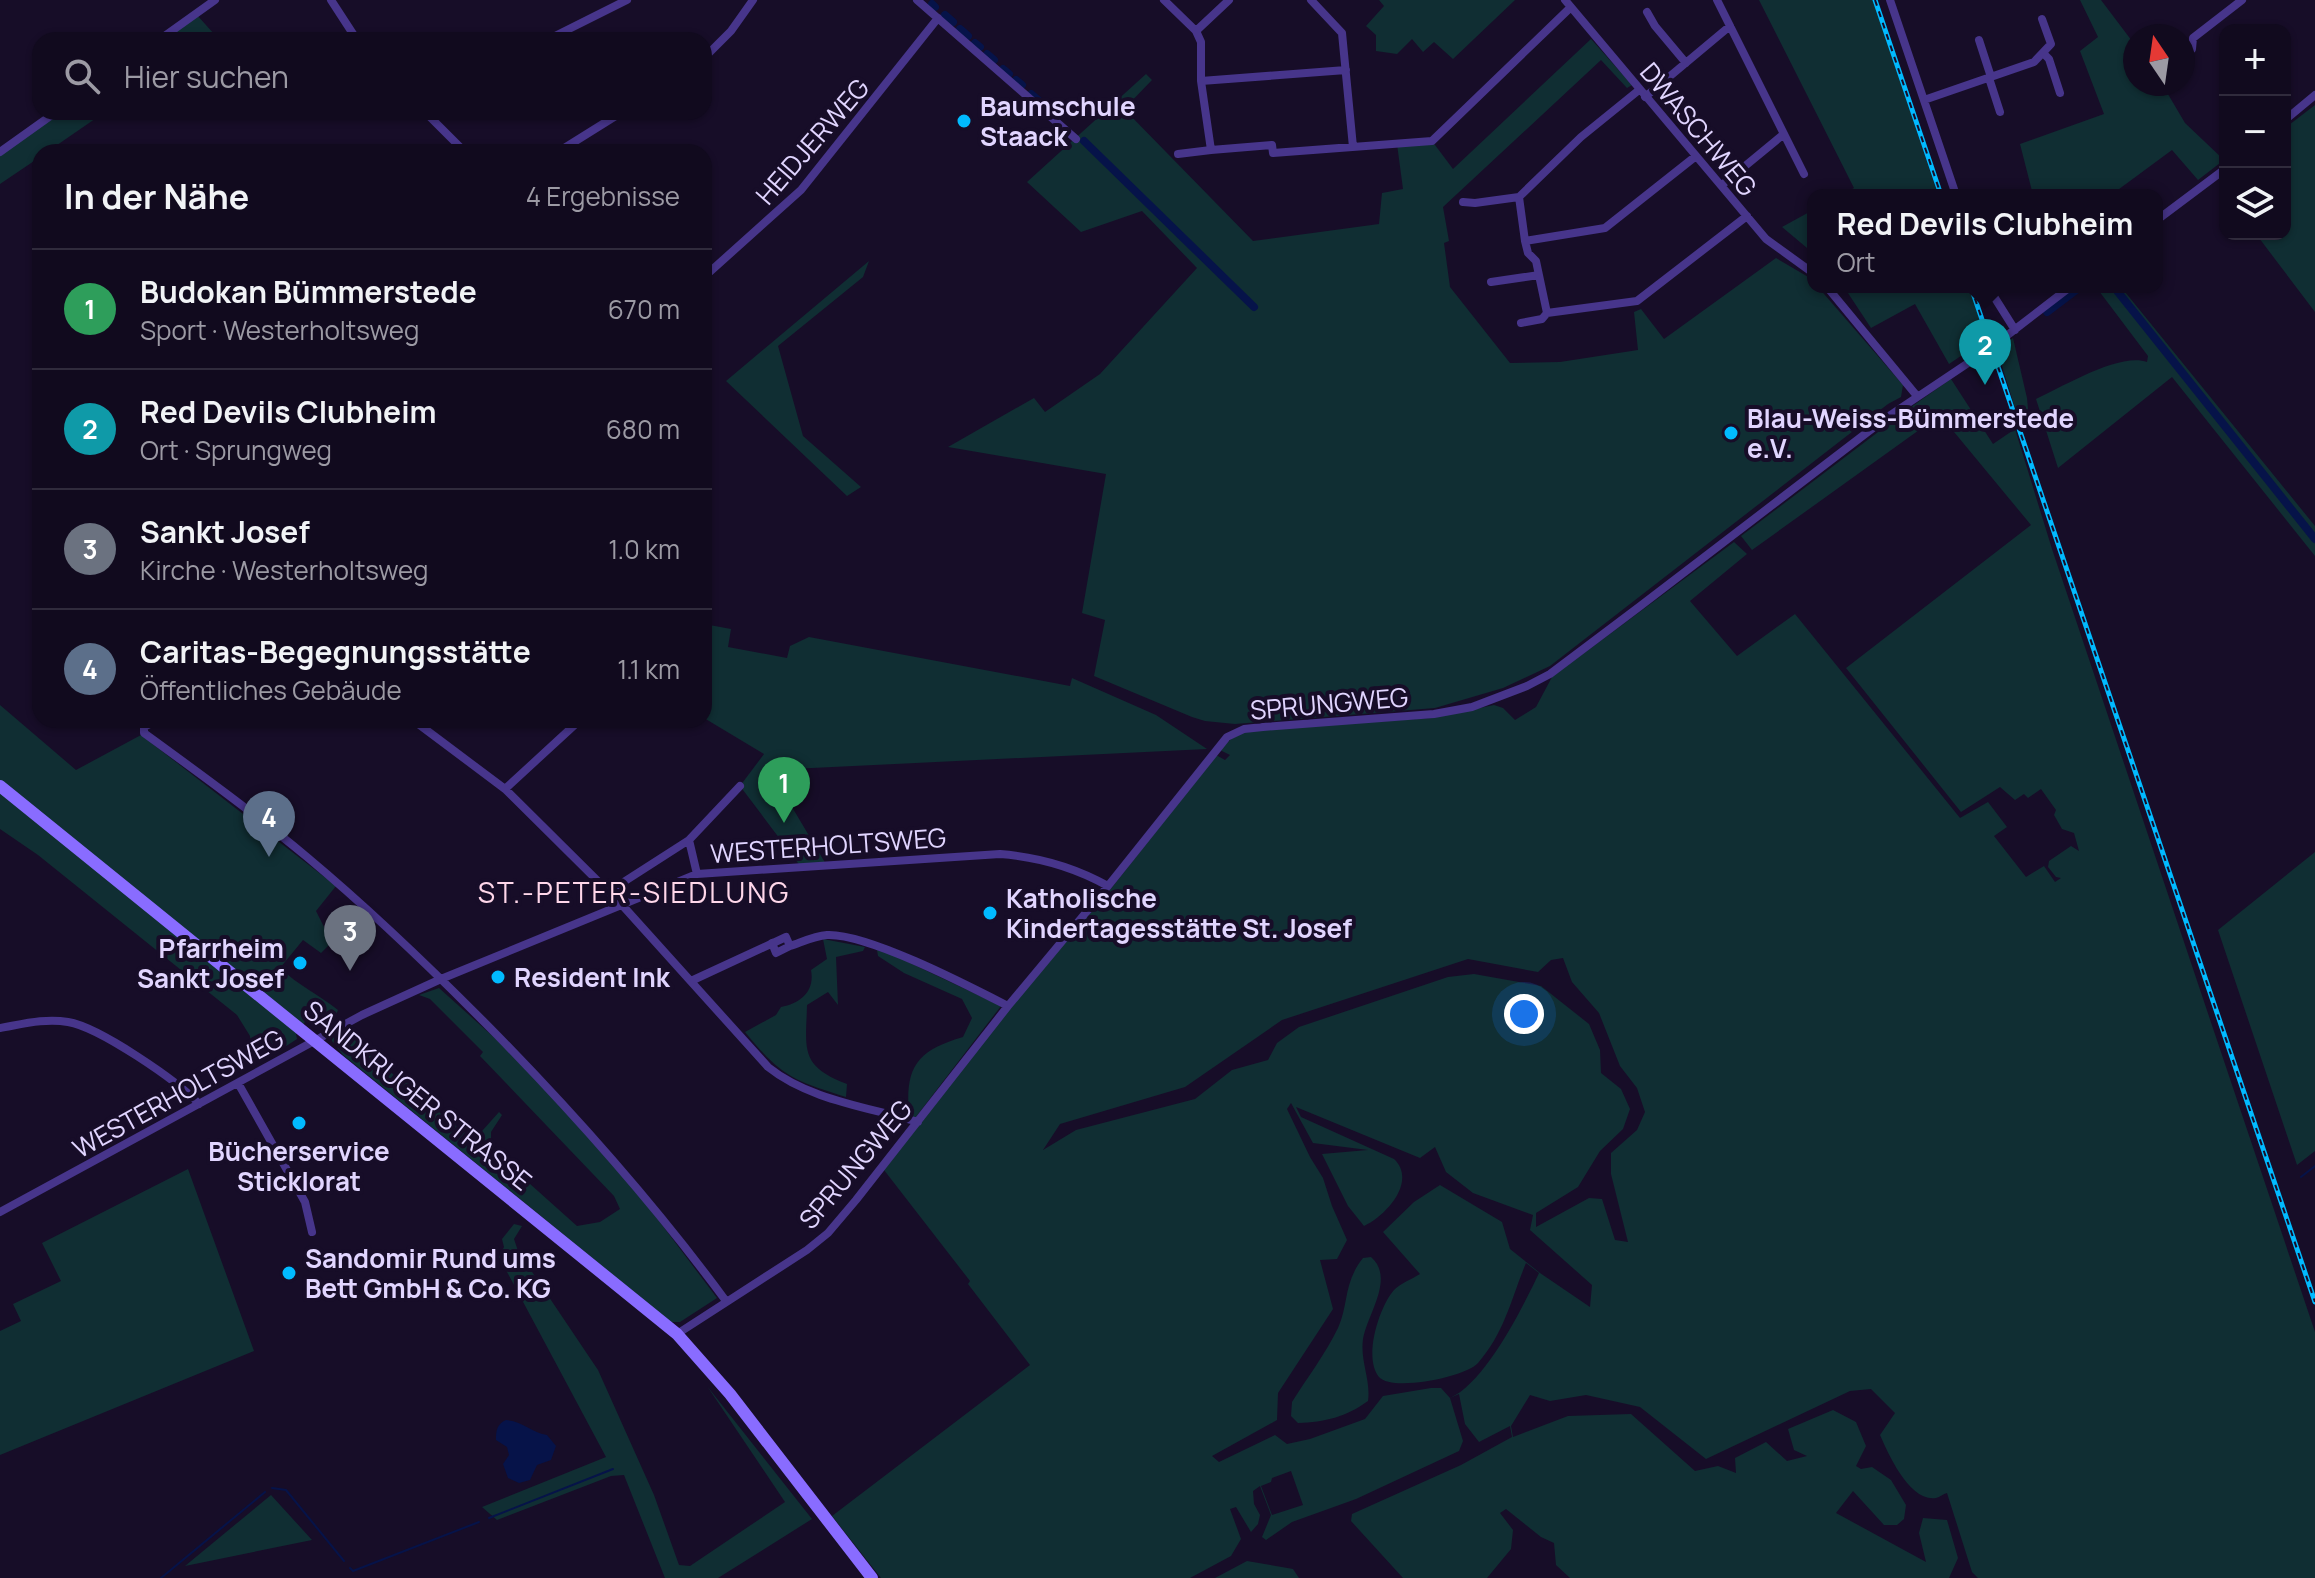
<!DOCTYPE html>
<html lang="de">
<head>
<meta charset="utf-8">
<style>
  body { margin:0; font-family:Manrope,sans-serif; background:#1e182b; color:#f1f3f6 }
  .controls { position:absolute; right:24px; top:24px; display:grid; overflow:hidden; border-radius:16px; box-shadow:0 2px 6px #0004 }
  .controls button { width:72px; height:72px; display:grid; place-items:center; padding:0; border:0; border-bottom:2px solid #302b3c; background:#110a1e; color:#f1f3f6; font:40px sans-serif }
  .compass { position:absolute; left:2123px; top:24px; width:72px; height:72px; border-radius:50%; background:#110a1e; box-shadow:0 2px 6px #0004; rotate:347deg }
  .you { position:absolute; left:1524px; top:1014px; width:28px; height:28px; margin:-20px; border:6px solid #fff; border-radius:50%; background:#1a73e8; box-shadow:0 0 0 12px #1a73e833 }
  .badge { display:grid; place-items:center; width:52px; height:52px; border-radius:50%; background:#ea580c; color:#fff; font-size:26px; font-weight:700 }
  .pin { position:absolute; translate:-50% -66px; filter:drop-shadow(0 2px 4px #0008) }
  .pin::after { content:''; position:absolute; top:42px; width:28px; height:24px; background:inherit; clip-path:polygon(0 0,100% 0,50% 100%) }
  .popup { position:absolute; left:1807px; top:189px; width:356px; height:104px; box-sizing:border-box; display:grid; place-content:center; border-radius:16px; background:#110a1e; filter:drop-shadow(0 2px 6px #0005); font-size:26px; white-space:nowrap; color:#9c9aa4 }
  .popup b { font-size:30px; color:#f1f3f6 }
  .popup::after { content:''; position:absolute; left:50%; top:100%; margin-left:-16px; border:16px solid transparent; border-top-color:#110a1e }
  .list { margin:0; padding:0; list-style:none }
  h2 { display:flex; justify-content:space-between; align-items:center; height:104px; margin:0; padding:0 32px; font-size:34px }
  h2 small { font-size:26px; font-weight:400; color:#9c9aa4 }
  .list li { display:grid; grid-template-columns:52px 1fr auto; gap:24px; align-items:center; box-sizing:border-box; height:120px; padding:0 32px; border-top:2px solid #302b3c }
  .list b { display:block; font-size:30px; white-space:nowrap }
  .list p { margin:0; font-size:26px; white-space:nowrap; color:#9c9aa4 }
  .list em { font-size:26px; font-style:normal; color:#9c9aa4 }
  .icon { flex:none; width:44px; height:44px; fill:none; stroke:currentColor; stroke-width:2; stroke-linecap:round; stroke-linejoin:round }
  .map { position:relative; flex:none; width:2315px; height:1578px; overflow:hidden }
  .search { position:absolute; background:#110a1e; box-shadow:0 2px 6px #0004; left:32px; top:32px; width:680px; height:88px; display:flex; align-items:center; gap:20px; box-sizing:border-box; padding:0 28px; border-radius:24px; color:#9c9aa4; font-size:30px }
  .panel { position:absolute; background:#110a1e; box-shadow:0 2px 6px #0004; left:32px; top:144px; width:680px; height:584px; border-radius:24px }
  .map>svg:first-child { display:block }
  .green { fill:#102e33; fill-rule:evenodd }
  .water { fill:#061349 }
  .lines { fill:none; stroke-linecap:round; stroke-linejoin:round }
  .stream { stroke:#061349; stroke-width:2 }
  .canal { stroke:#061349; stroke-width:8 }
  .street { stroke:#47358b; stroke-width:8 }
  .secondary { stroke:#896cff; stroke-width:12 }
  .rail-casing { stroke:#01baff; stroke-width:5 }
  .rail { stroke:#170d28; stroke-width:2; stroke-dasharray:6; stroke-linecap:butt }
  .poi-dot { fill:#01baff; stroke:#170d28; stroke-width:3 }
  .labels { text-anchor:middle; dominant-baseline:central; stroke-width:8; stroke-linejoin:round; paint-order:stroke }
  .poi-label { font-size:26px; font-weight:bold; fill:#e1d5ff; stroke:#170d28; text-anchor:start }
  .street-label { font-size:26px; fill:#e1d5ff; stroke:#170d28 }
  .neighbourhood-label { font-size:28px; letter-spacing:2px; fill:#ffd7ea; stroke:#170d28 }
</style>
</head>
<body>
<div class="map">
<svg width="2315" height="1578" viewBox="0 0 2315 1578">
  <rect width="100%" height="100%" fill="#170d28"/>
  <path class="green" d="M1379,0H1515L1453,59L1434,42L1423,52L1412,39L1397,54L1376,51V35L1366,26L1384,6Z
    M1759,0H1873L1938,195H1841L1854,188Z
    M2080,0H2101L2135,45V84H2162L2185,123L2224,160L2198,180L2172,150L2111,195H2033L2020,144L2104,114L2080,51L2098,37Z
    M196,14L215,35L209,40H159Z
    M1591,39L1632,85L1627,88L1601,60L1443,207L1449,241L1444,243L1450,287L1510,363L1560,362L1638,350L1634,312L1641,309L1664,339L1776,258L1810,278L1813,287H1818L1903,385L1901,397L1888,404L1550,666L1503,688L1435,708L1235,724L1205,721L1192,717L1094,676L1105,620L1082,613L1106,474L948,447L1034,398L1045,412L1100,374L1197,268L1142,211L1081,232L1027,182L1146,74L1152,80L1124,109L1253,241L1379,224L1382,193L1403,189L1397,144L1432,141L1453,169Z
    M2315,105V312L2256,234H2285V128Z
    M56,112H105L47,152H40V157L0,184V152Z
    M1813,210V253L1782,227Z
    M869,261L863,277L778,346L803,436L861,487L847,496L726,381Z
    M1844,287H1969L1986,339L1949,364L1915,304L1871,328Z
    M2096,287H2121L2315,526V556L2172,377L2058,468L2036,399C2062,387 2120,352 2147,362L2148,356Z
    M2013,338L2027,398L2029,420L2020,424L1997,350Z
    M1951,379L1993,444L2015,429L2052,549L2315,1332V1578H1978L1972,1572L1947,1493C1943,1494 1940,1497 1936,1498C1909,1502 1888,1453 1880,1435L1895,1413L1871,1389L1850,1391L1706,1459L1640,1407L1586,1395L1550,1401L1530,1395L1511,1426L1513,1437L1568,1416L1631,1414L1695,1471L1718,1466L1736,1473L1735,1458L1766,1442L1787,1461L1807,1456L1794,1450L1788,1429L1833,1410L1856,1422L1866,1446L1856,1466L1861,1469L1872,1467L1891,1480L1906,1505L1904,1519L1897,1525H1884L1853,1491L1836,1513L1926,1562L1919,1533L1923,1518L1947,1520L1958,1558L1949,1578H1570L1556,1565L1554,1543L1541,1537L1506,1509L1500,1513L1513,1530L1511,1549L1487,1578H1403L1351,1521L1352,1514L1461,1465L1512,1437L1510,1426L1479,1442L1465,1424L1459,1394L1450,1398L1463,1441L1459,1451L1356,1499L1292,1522L1266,1540L1262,1537L1271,1515L1260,1486L1253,1491L1254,1504L1260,1515L1258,1524L1251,1532L1236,1507L1230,1509L1241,1539L1231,1556L1190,1578H881L832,1516L1030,1365L968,1284L970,1281L884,1170L1012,1004L1110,890L1216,755L1225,760L1230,755L1220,750L1236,734L1268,729L1432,718L1494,705L1503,708L1515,720L1536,707L1552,677L1734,542L1747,554L1690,601L1737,656L1795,614L1960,818L1988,802L2007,827L1994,836L2026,877L2044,866L2055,882L2061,878L2056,877L2048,867L2049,861L2071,846L2079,851L2074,833L2062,829L2054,815L2056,810L2041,789L2028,798L2024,794L2015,800L2000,787L1961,812L1846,668L2031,525L1940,415L1752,550L1741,536L1911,407ZM1563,958L1572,982L1599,1013L1620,1066L1637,1088L1645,1112L1637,1130L1611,1153V1174L1628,1242L1615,1240L1602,1199L1589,1198L1536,1227V1213L1578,1187L1600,1151L1623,1129L1630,1109L1621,1089L1601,1073L1600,1050L1589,1024L1541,986L1474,974L1448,977L1299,1027L1277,1043L1268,1060L1232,1070L1195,1099L1076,1130L1043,1150L1060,1124L1185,1087L1282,1020L1468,959L1538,972L1551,960ZM1291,1103L1313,1143L1368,1150L1322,1154L1348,1206L1364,1226C1387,1215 1417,1181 1394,1159L1301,1117L1296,1107L1420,1158L1435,1147L1446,1172L1473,1193L1533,1215L1530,1230L1592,1285L1590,1307L1540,1273L1510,1249L1502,1222L1440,1185L1414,1202L1383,1232L1420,1274C1412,1279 1401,1283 1394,1290C1379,1307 1363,1358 1379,1377C1392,1392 1466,1377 1478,1363C1505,1332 1511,1299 1526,1263L1539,1273C1523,1307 1485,1383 1450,1398L1441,1388H1431L1383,1396L1365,1419L1310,1439L1287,1444L1275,1435L1219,1462L1212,1456L1277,1420L1278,1393L1333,1309L1320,1260L1337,1259L1347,1240L1332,1206L1323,1178L1310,1157L1287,1109ZM1291,1471L1303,1505L1272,1515L1261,1486L1271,1482L1272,1478Z
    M704,624L731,629L728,647L787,658L790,646L809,637L1070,686L1072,678L1156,715L1207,749L791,769L807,779L792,807L827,866L801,867L740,786L764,754L704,718Z
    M0,705L76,770L141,735L336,886L316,911L327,933L328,946L321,953L303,940L280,968C298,985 319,995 338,1010L334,1020L320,1024L305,1022L296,1034L297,1039L277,1052L262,1055L251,1048L250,1036L237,1015L38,855L0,829Z
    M2315,852V1151L2297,1165L2218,930Z
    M823,939L865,947L863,951L836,957L838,1005L828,992L807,1005C806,1049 799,1066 847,1084L846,1097C792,1080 781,1076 745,1032L776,1015L781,1007C801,1003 815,991 811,970L827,959Z
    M877,950L891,954L1001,1006L915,1118L909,1116C905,1067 916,1051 963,1037L972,1018L962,999L904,973L878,956Z
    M439,988L498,1041L576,1121L641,1197L717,1298L680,1322H671L343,1055L332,1041V1036L344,1029L395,1076L401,1074L432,1099L429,1104L474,1140L499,1112L502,1115L491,1132V1149L577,1226L600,1222L620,1209L614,1196L480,1056L483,1052L430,999L419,995Z
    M188,1169L254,1351L0,1455V1331L21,1321L13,1304L61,1281L42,1243Z
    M514,1224L522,1226L514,1239L518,1251L598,1370L654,1495L679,1565L690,1566L785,1502L707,1386L812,1519L718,1578H665L624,1475L611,1476L497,1520L482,1507L606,1457L499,1257L504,1247L502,1239Z
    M1371,1257C1395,1278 1368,1313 1363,1339C1360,1361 1371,1380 1368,1401C1346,1417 1325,1422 1298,1423L1291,1416L1292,1402C1307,1378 1326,1353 1338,1328C1349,1304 1343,1283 1363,1258Z
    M271,1495L312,1540L185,1566Z
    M1247,1561L1293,1569L1299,1578H1215Z"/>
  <path class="water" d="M506,1420C523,1421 530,1432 547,1435L556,1446L551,1460L537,1465L530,1480L519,1483L508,1478L503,1464L509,1455L507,1447L496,1440C496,1430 497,1424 506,1420Z"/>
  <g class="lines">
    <path class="stream" d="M2301,1177L2315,1166
      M272,1488L286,1490L344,1561
      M489,1518L613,1469
      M350,1568L353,1571L479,1522
      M161,1578L265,1492"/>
    <path class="canal" d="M932,4L935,7
      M945,15L953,22
      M960,29L968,36
      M975,43L980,47
      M987,54L994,60
      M1003,69L1009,74
      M1016,80L1022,85
      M1031,94L1046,107
      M1084,141L1254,307
      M2114,287L2315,539
      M2047,312L2080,287"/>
    <path class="street" d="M331,0L357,40
      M917,0L1076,139
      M1164,0L1196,31L1229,0
      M1311,0L1342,33L1353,147
      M1565,0L1766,239L1813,273
      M1717,0L1804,174
      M1890,0L1956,195
      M1647,12L1655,26L1686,63
      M1196,31L1201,42V81L1211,150L1272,145L1273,153L1432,141L1571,7
      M159,40L215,0
      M547,40L627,0
      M1979,40L1991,77
      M2192,49L2193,38L2242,0
      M2043,53L2049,59L2060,93
      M704,58L731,31L753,0
      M1989,78L2000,112
      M1201,81L1346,70
      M1645,97L1730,26
      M1924,100L2034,62L2051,44L2042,19
      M425,112L465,152
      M2285,120L2315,95
      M0,152L56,112
      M558,152L622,112
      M1178,154L1211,150
      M1722,185L1784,134
      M1519,197L1525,241L1528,253L1536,261L1547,313L1637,301L1747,216
      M1463,202L1475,203L1519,197L1581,137L1639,90
      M2157,220L2225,169
      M1525,241L1605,228L1696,156
      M704,277L801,190L938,18
      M1491,282L1539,275
      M1827,287L1917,396
      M1988,287L2015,330
      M1521,323L1542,319L1547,313
      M158,720L144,727V733C199,773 254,813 307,857C374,913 436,973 497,1035C579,1119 656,1206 726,1301
      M413,720L505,789L623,906L768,1067C809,1100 868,1107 918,1122
      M505,789L580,720
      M689,840L740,786
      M608,892L689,840L697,874
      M790,946C802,942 814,936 827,935C867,933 969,986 1008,1006
      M691,981L786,937L790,946L776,953L772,943
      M0,1028C23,1024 45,1018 68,1022C99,1027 178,1081 199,1104
      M238,1083L305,1202L312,1232
      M0,1212L362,1015L441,979L697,874L1000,854C1039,857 1074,867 1108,886
      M677,1334L807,1250L828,1233L856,1200L1008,1006L1108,886L1227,737L1244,729L1263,727L1434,714L1472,707L1527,686L1550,674L1639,607L1886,418L1992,347L2070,287"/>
    <path class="secondary" d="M0,786L677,1334L730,1394L872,1578"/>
    <defs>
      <path id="rail" d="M1875,0L1941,195
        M1971,287L2315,1302"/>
    </defs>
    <use href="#rail" class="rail-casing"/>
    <use href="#rail" class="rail"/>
  </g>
  <g class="poi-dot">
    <circle cx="964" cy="121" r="8"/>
    <circle cx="1731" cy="433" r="8"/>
    <circle cx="990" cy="913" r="8"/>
    <circle cx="300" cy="963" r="8"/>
    <circle cx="498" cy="977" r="8"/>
    <circle cx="299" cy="1123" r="8"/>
    <circle cx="289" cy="1273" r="8"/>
  </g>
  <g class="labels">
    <g class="poi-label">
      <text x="980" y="106">Baumschule<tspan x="980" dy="30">Staack</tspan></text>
      <text x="1747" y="418">Blau-Weiss-Bümmerstede<tspan x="1747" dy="30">e.V.</tspan></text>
      <text x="1006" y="898">Katholische<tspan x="1006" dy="30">Kindertagesstätte St. Josef</tspan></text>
      <text x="284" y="948" text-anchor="end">Pfarrheim<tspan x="284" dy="30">Sankt Josef</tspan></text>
      <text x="514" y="977">Resident Ink</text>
      <text x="299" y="1151" text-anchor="middle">Bücherservice<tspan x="299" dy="30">Sticklorat</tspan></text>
      <text x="305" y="1258">Sandomir Rund ums<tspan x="305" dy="30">Bett GmbH &amp; Co. KG</tspan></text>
    </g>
    <g class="street-label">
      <text transform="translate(1699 129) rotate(50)">DWASCHWEG</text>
      <text transform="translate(812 141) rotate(-49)">HEIDJERWEG</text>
      <text transform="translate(1329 703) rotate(-5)">SPRUNGWEG</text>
      <text transform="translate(828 845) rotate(-4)">WESTERHOLTSWEG</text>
      <text transform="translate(178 1093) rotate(-29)">WESTERHOLTSWEG</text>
      <text transform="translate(418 1095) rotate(39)">SANDKRUGER STRASSE</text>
      <text transform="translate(855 1164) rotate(-50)">SPRUNGWEG</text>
    </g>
    <g class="neighbourhood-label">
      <text x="634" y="892">ST.-PETER-SIEDLUNG</text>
    </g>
  </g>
</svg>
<div class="controls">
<button>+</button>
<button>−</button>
<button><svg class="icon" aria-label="layers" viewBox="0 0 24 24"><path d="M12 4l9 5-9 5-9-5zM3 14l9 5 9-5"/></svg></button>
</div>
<svg class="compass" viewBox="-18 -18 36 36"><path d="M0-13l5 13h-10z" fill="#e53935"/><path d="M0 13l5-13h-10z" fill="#9c9aa4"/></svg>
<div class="you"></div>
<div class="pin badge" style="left:784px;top:823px;background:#2e9e5b">1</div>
<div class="pin badge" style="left:1985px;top:385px;background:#0f9aa8">2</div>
<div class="popup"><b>Red Devils Clubheim</b>Ort</div>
<div class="pin badge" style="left:350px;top:971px;background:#6b7280">3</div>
<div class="pin badge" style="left:269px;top:857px;background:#5c6f8a">4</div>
<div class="search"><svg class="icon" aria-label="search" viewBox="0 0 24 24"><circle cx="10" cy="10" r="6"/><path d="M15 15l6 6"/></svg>Hier suchen</div>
<section class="panel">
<h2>In der Nähe<small>4 Ergebnisse</small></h2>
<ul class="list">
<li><span class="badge" style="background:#2e9e5b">1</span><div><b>Budokan Bümmerstede</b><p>Sport · Westerholtsweg</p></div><em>670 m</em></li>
<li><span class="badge" style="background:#0f9aa8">2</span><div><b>Red Devils Clubheim</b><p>Ort · Sprungweg</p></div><em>680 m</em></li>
<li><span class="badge" style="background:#6b7280">3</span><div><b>Sankt Josef</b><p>Kirche · Westerholtsweg</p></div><em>1.0 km</em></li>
<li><span class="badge" style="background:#5c6f8a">4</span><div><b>Caritas-Begegnungsstätte</b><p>Öffentliches Gebäude</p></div><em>1.1 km</em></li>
</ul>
</section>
</div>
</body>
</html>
